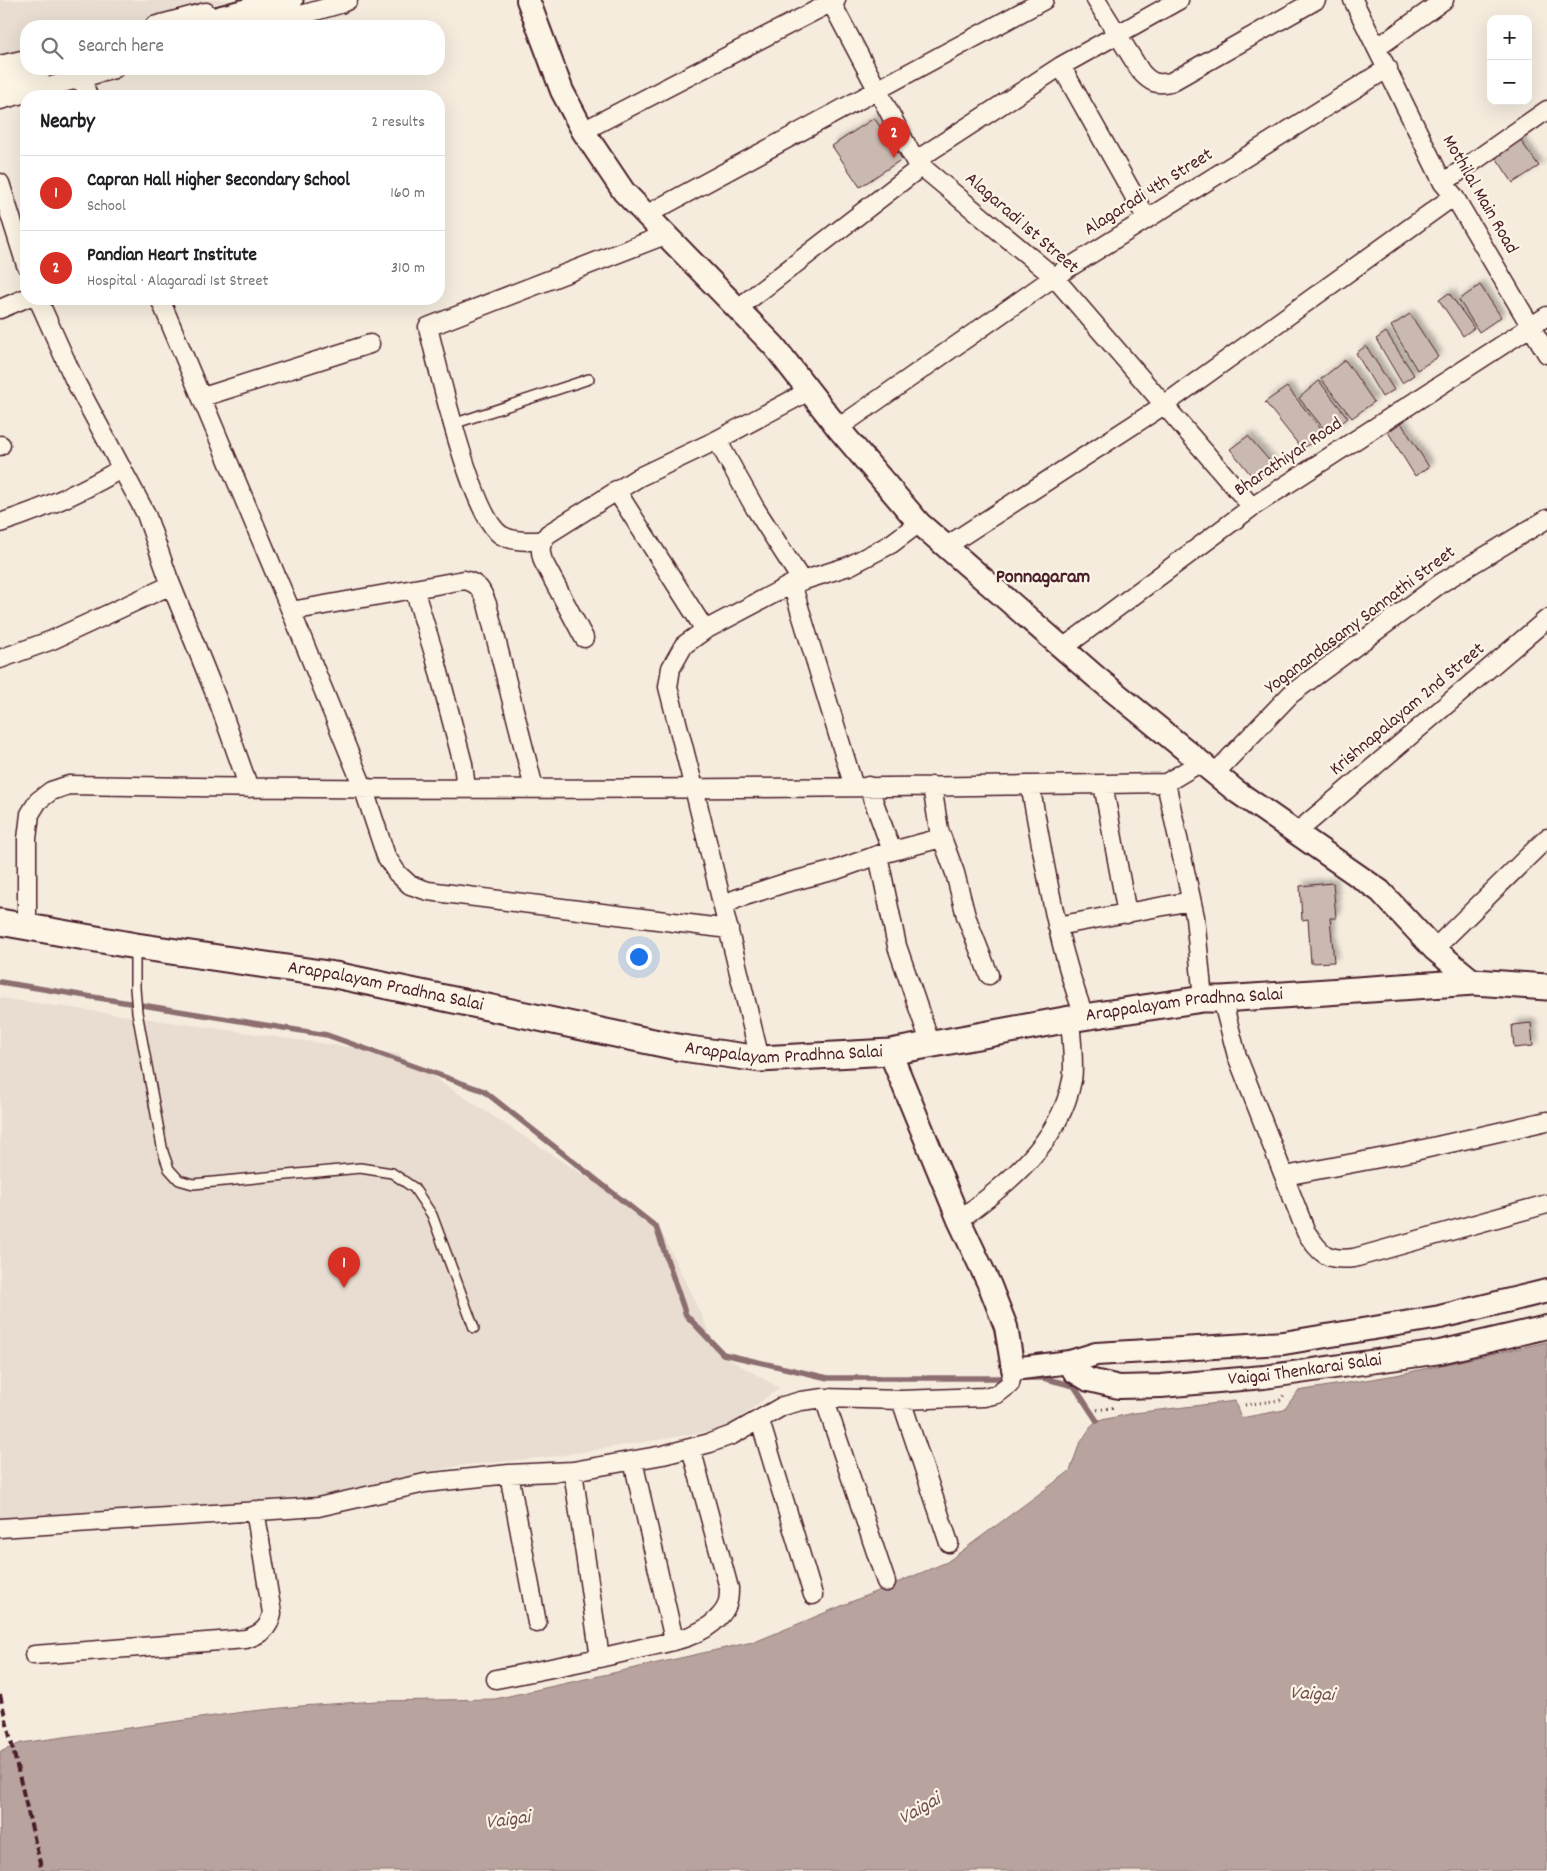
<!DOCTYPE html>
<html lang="en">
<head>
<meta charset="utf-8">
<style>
  body { margin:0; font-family:Dekko,sans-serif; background:#f6f6f6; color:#202124 }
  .controls { position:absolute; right:15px; top:15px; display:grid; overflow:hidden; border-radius:10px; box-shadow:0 5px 20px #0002 }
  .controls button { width:45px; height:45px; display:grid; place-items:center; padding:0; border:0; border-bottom:1px solid #e0e0e0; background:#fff; color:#202124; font:25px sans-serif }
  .you { position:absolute; left:638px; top:956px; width:18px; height:18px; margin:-12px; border:4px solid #fff; border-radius:50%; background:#1a73e8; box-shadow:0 0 0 8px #1a73e833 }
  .badge { display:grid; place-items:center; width:32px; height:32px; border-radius:50%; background:#d93025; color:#fff; font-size:16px; font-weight:700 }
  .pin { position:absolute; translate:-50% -41px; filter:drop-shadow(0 1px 2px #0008) }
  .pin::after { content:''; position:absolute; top:26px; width:18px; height:15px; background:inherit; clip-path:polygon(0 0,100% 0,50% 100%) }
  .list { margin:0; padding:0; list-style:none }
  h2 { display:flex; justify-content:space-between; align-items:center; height:65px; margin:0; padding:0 20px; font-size:21px }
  h2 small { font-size:16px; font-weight:400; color:#757577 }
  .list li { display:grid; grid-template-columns:32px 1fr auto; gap:15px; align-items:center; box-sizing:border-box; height:75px; padding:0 20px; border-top:1px solid #e0e0e0 }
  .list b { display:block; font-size:19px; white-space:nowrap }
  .list p { margin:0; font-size:16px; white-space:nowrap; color:#757577 }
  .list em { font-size:16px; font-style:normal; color:#757577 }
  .icon { flex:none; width:28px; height:28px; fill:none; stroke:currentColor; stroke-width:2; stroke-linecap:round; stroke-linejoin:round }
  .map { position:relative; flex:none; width:1547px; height:1871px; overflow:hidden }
  .search { position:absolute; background:#fff; box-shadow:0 5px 20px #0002; left:20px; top:20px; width:425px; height:55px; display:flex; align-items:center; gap:12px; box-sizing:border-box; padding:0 18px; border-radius:20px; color:#757577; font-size:19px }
  .panel { position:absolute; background:#fff; box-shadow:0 5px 20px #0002; left:20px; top:90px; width:425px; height:215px; border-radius:20px }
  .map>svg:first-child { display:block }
  .built { fill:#e8ddd0 }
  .water { fill:#b8a39e; stroke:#8c6e70 }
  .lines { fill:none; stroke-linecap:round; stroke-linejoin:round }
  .stream { stroke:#8c6e70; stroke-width:5.5 }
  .building { fill:#cab9b1; stroke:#4a1f2b; filter:url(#shadow) }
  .service-casing { stroke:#4a1f2b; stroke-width:12 }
  .minor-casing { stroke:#4a1f2b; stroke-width:21 }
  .tertiary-casing { stroke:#4a1f2b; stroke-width:26 }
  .secondary-casing { stroke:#4a1f2b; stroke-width:29 }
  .path { stroke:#4a1f2b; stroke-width:3; stroke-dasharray:1 4; stroke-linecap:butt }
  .service { stroke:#fcf5e5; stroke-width:9 }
  .minor { stroke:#fcf5e5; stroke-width:18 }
  .tertiary { stroke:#fcf5e5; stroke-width:22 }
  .secondary { stroke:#fcf5e5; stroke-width:25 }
  .rail { stroke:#4a1f2b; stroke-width:4; stroke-dasharray:8 4; stroke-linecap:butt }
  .labels { text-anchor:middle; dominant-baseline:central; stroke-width:4.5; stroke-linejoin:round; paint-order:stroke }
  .street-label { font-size:19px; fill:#4a1f2b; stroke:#fcf5e5 }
  .neighbourhood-label { font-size:20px; font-weight:bold; fill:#4a1f2b; stroke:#fcf5e5 }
  .water-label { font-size:20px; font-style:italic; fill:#704d53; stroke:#fcf5e5 }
</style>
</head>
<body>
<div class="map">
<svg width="1547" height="1871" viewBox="0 0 1547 1871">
  <defs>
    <filter id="shadow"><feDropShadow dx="4.5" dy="-4.5" stdDeviation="2.5" flood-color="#0004"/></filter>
  </defs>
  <rect width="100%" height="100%" fill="#f5ecde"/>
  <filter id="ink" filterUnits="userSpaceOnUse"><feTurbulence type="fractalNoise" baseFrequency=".02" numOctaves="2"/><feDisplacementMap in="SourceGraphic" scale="10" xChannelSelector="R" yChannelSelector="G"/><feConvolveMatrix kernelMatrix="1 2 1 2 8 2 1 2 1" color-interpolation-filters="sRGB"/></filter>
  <g filter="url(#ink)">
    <path class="built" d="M0,0H229L141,26H26V56L0,62Z
      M0,998L398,1054L658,1224L719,1353L779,1388L725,1429L557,1456L456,1466L324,1496L0,1521Z"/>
    <path class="water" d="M1547,1342V1871H0V1752L21,1743L243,1712L301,1706L376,1701L495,1699L757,1641L947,1562L1070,1471L1079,1445L1090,1428L1097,1421L1134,1413L1235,1401L1241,1418L1284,1410L1298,1391L1396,1375Z"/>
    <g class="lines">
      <path class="stream" d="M0,982L327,1035L484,1091L656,1227L686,1315L723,1354L828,1378H1010
        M1024,1378H1043L1074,1386L1097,1421"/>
    </g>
    <path class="building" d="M874,118L902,159L860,187L832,146Z
      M1515,133L1539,166L1513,183L1491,150Z
      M1480,285L1501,317L1479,332L1459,300Z
      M1449,293L1474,328L1463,336L1439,300Z
      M1410,314L1438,357L1417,370L1391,326Z
      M1386,332L1414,375L1402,383L1376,339Z
      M1366,346L1394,390L1382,397L1356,353Z
      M1345,360L1374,402L1352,418L1321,379Z
      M1319,381L1348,418L1328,434L1299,398Z
      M1287,387L1325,434L1302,449L1265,402Z
      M1401,423L1429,467L1415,476L1388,432Z
      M1248,436L1274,466L1255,480L1230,449Z
      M1333,883L1336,918H1330L1334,962L1311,963L1308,919L1302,920L1300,886Z
      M1531,1023L1533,1046L1514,1048L1512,1025Z"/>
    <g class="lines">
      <defs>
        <path id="service" d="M453,424L589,379
          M135,948V988L137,1012L163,1152L169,1169L179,1180L193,1184L360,1168L392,1173L414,1188L432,1215L474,1328"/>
        <path id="minor" d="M830,0L915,161L1054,277L1252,507
          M1096,0L1141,72C1151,83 1156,85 1171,82L1316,0
          M1353,0L1443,183L1454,196L1547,354
          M154,26L206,12
          M262,26L340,4L348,0
          M1377,48L1444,0
          M0,65L26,59
          M1061,66L1147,219
          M82,78L88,96
          M0,100L114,69
          M583,131L836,0
          M915,161L1061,66L1179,0
          M0,183L26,265
          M1443,183L1547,110
          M646,215L1044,0
          M38,299L74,379L146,514L168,577L220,706L249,788
          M160,299L291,611L363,787L386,856L397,873L410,885L428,891L729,929
          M0,309L26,298
          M737,309L922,166
          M203,397L370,344
          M838,428L1054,277L1388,68
          M717,440L755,508L802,581
          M0,446L1,445
          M616,490L705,630
          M0,523C43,509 83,492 122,468
          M542,541C529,541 513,542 501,535C471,515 438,367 428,327L665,235
          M945,547L1164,405L1454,196
          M792,584L854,787
          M414,589L435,657L463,764L466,788
          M291,611L464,580C479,583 482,591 487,604L534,788
          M584,638L543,561C539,549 540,544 548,534L639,477L717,440L809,391
          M1063,648L1252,507L1547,316
          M0,659L52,640L171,585
          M1215,773L1291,694L1441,583L1547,519
          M1166,783L1195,917L1203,999
          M1103,784L1127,914
          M1030,785C1045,863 1056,943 1085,1018
          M868,786L892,851
          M932,786L939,830L955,873L966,916L989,975
          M1296,833L1547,619
          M878,855L897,946L931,1045
          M723,906L736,899L785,883L836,870L878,855L941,838
          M27,926V839L30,814L38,801L51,791L69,785C435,792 800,789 1166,783L1201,762
          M1057,926L1191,901
          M1434,949L1547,838
          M1222,999L1237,1056L1306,1232C1321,1255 1327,1261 1354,1258L1547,1204
          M760,1059L694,788L668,687L671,668L684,645L705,630L792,584L849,566L891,544L919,523
          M1285,1176L1406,1153L1547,1121
          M959,1220C1007,1184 1060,1143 1072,1080C1075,1064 1071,1036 1070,1019
          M824,1398L886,1582
          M901,1400L949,1543
          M760,1421L813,1595
          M633,1461L674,1640
          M573,1471L600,1658
          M509,1474L537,1623
          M0,1528L318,1507L425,1483L509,1474L573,1471L663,1455L710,1443L732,1435L783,1406L801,1401L824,1398L901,1400L984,1397L997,1394L1010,1384L1013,1369
          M34,1655L246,1639C261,1634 269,1629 272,1613L255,1510
          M496,1679C542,1670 588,1661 634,1650C661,1643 698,1640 718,1618C728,1608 729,1601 729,1588L691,1448"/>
        <g id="tertiary">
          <path d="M528,0L562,91L583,131L624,192L774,346L838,428L919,523L1096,677L1236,791L1380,891L1434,949L1474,982"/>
          <path d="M890,1052L959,1220L990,1286L1006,1327L1013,1369L1070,1362L1096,1354L1284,1343L1440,1317L1547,1291"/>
          <path id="s1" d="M1070,1362L1074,1371L1089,1380L1119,1387L1161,1386L1264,1377L1440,1352L1547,1327"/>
        </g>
        <g id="secondary">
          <path d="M194,26L290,0"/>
          <path d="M0,79L39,69"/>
          <path id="s2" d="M0,922L136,946L335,975L682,1048L760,1059L890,1052L1070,1019L1203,999H1222L1474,982L1547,987"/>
        </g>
      </defs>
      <use href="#service" class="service-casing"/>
      <use href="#minor" class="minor-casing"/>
      <use href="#tertiary" class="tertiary-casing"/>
      <use href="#secondary" class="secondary-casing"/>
      <path class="path" d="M1245,1405L1280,1400L1284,1395
        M1097,1410L1115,1407"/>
      <use href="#service" class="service"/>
      <use href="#minor" class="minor"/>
      <use href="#tertiary" class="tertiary"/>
      <use href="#secondary" class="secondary"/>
      <path class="rail" d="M0,1695L42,1871"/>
    </g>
  </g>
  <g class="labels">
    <g class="street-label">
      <text transform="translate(1149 193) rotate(-32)">Alagaradi 4th Street</text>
      <text transform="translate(1479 195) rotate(60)">Mothilal Main Road</text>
      <text transform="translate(1021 224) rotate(41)">Alagaradi 1st Street</text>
      <text transform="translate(1289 458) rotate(-34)">Bharathiyar Road</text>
      <text transform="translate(1361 621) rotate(-37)">Yoganandasamy Sannathi Street</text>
      <text transform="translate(1408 710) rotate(-40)">Krishnapalayam 2nd Street</text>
      <text stroke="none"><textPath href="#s2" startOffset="391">Arappalayam Pradhna Salai</textPath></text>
      <text stroke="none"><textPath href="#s2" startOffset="1201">Arappalayam Pradhna Salai</textPath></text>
      <text stroke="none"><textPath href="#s2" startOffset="796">Arappalayam Pradhna Salai</textPath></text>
      <text stroke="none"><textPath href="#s1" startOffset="245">Vaigai Thenkarai Salai</textPath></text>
    </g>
    <g class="neighbourhood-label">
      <text x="1043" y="578">Ponnagaram</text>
    </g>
    <g class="water-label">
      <text transform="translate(1312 1695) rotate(3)">Vaigai</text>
      <text transform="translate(920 1810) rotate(-30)">Vaigai</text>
      <text transform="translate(508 1821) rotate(-8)">Vaigai</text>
    </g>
  </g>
</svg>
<div class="controls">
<button>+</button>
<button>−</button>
</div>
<div class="you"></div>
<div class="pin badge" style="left:344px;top:1288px">1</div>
<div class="pin badge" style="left:894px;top:158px">2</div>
<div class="search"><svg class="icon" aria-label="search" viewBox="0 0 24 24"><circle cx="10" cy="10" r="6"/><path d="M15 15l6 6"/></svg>Search here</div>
<section class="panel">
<h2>Nearby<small>2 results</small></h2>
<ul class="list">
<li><span class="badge">1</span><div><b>Capran Hall Higher Secondary School</b><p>School</p></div><em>160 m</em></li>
<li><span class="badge">2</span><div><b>Pandian Heart Institute</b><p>Hospital · Alagaradi 1st Street</p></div><em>310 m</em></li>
</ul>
</section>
</div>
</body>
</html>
